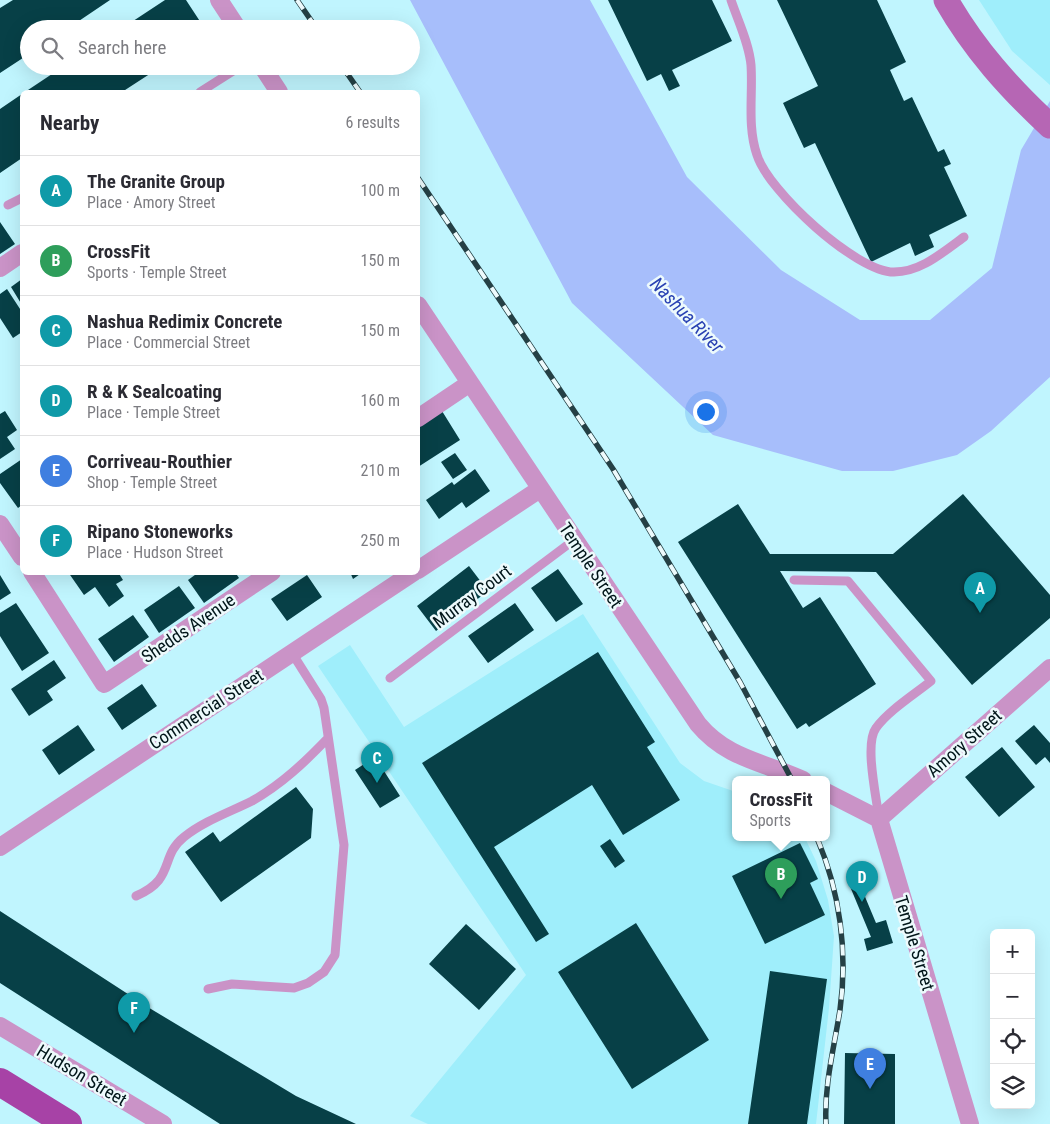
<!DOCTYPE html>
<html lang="en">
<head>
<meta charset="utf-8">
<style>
  body { margin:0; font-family:"Roboto Condensed",sans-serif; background:#f2f2f3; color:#2b2b33 }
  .controls { position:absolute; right:15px; bottom:15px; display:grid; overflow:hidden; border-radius:8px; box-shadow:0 5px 20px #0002 }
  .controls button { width:45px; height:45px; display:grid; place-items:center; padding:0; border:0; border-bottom:1px solid #e1e1e2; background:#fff; color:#2b2b33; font:25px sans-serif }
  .you { position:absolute; left:705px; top:411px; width:18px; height:18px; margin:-12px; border:4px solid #fff; border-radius:50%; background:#1a73e8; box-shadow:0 0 0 8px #1a73e833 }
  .badge { display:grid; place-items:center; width:32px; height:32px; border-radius:50%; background:#cb3d34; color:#fff; font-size:16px; font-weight:700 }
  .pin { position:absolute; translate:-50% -41px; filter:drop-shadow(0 1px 2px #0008) }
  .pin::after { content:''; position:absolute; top:26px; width:18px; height:15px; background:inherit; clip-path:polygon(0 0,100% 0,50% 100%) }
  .popup { position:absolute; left:732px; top:776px; width:98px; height:65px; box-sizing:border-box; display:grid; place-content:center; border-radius:8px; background:#fff; filter:drop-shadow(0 1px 4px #0005); font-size:16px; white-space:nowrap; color:#7c7c81 }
  .popup b { font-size:19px; color:#2b2b33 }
  .popup::after { content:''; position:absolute; left:50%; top:100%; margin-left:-10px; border:10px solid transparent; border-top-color:#fff }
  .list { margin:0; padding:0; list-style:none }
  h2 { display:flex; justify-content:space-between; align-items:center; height:65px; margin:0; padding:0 20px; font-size:21px }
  h2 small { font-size:16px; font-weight:400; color:#7c7c81 }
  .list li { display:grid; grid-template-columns:32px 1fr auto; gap:15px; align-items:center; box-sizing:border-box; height:70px; padding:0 20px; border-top:1px solid #e1e1e2 }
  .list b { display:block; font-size:19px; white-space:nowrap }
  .list p { margin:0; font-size:16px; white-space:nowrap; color:#7c7c81 }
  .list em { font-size:16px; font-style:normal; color:#7c7c81 }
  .icon { flex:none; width:28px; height:28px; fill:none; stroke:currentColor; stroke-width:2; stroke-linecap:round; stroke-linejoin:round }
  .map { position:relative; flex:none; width:1050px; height:1124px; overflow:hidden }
  .search { position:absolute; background:#fff; box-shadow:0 5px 20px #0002; left:20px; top:20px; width:400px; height:55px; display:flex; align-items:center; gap:12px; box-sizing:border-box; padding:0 18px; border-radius:28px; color:#7c7c81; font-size:19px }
  .panel { position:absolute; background:#fff; box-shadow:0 5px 20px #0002; left:20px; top:90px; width:400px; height:485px; border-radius:8px }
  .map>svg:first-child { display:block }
  .built { fill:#9feefb }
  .water { fill:#a7befb }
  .building { fill:#074047 }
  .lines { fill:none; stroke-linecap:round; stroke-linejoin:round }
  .lane { stroke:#ca93c7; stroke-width:9 }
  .street { stroke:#ca93c7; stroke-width:18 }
  .secondary { stroke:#b666b4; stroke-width:25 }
  .primary { stroke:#a742a6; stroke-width:28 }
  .rail-casing { stroke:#254045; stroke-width:5.5 }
  .rail { stroke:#edfafc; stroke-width:4; stroke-dasharray:11; stroke-linecap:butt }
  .labels { text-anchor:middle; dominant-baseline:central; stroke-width:5; stroke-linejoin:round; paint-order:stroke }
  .street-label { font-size:18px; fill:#001519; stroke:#edfafc }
  .water-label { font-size:19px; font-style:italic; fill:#2942b3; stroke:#edfafc }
</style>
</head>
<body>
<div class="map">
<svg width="1050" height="1124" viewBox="0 0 1050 1124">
  <rect width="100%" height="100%" fill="#c0f5fe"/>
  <path class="built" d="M979,0H1050V85L1012,51Z
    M583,614L680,763L704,781L736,792V838H805L816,861L828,900L834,936L829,1008L816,1124H428L410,1116L526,975L318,666L350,645L404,727Z"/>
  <path class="water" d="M410,0H590L687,177L781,270L860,320H930L992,268L1021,150L1050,101V377L991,431L957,455L893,471H842L713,435L572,303Z"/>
  <path class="building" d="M13,0H110L67,29H29V54L0,73V8Z
    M165,0H186L205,29H121Z
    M608,0H712L732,41L672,70L680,86L669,91L661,74L647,81Z
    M777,0H877L906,62L890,70L904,101L912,97L938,152L944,149L951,164L944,167L967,216L929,235L934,247L915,256L910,243L871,262L815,143L804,148L783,103L818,86Z
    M64,66H162L122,92H25Z
    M22,94V158L0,173V109Z
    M0,222L15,244L0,254Z
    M22,279V305L11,287Z
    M7,289L22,312V332L13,338L0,318V294Z
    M5,411L17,430L7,437L15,449L0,459V414Z
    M442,411L460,440L418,467V427Z
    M455,453L467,470L453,479L441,462Z
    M22,459V505L18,508L0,483V474Z
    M475,469L490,491L466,508L462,502L439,519L426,500L452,482L454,485Z
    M963,494L1050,595V618L972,685L876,572L780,571L803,608L820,597L876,684L809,727L806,723L797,729L678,542L738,504L770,554H893Z
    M469,566L488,591L436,631L417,606Z
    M558,569L583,604L556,622L531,588Z
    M68,572H118L123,580L116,584L124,596L109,607L95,587L84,595Z
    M199,572H235L239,578L204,603L188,580Z
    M350,572H363L353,579Z
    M0,575L11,593L0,600Z
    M307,575L322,597L287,621L271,599Z
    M179,586L195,608L159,633L144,610Z
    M16,603L49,653L22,671L0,636V613Z
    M515,603L534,630L488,663L468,636Z
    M133,615L149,637L114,662L98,639Z
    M598,652L655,742L647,747L680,800L623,835L592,785L494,847L549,934L536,942L422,763Z
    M54,660L66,678L47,691L53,700L29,716L11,689Z
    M142,684L157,706L122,730L107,708Z
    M78,725L95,750L59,775L42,750Z
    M1034,725L1050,743V763L1045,757L1036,765L1015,741Z
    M1002,747L1035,787L999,817L965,777Z
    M375,757L400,796L380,808L355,770Z
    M296,787L313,809L311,838L221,902L185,852L213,832L220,842Z
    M610,839L625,861L615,868L600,846Z
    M800,843L818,879L810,883L825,915L765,944L732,876Z
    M858,880L876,923L886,920L893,943L867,951L864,939L871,937L849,884Z
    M0,911L151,1009L296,1096L356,1124H220L0,983Z
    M636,923L709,1040L632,1089L558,972Z
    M466,924L516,969L479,1010L429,964Z
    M770,971L827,979L807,1124H748Z
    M845,1053L895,1054V1124H844Z"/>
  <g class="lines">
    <path class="lane" d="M731,0C738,21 749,43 751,65C753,95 747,126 757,155C768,191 856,272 894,272C921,272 943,252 964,237
      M200,92L241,66
      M8,205L22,198
      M794,580L848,581L931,681C915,694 888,711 876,728C864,744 877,799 879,819
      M390,678L574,540
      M136,896C176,879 159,857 184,837C204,821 230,812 252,801C282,784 305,762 328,738
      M208,989L232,984L294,988L308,983L324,972L335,955L344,845L324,708L321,699L292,653"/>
    <path class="street" d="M219,0L238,29
      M262,66L279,92
      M0,268L22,253
      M418,305L698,724C727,759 764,762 803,780
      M418,418L470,383
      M0,524L22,557
      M418,570L540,489
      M32,572L104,684L272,572
      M826,792L879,819L970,1124
      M879,819L1050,668
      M0,847L414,572
      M0,1026L163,1124"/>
    <path class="secondary" d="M946,0C974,49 1009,88 1050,126"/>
    <path class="primary" d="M0,1082L68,1124"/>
    <defs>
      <path id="rail" d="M297,0L317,29
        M342,66L360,92
        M418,178L613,469L740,682L792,780
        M817,838C840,892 848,952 840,1010C834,1048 824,1085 826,1124"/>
    </defs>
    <use href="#rail" class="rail-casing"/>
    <use href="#rail" class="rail"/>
  </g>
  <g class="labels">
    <g class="street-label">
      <text transform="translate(591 565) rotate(56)">Temple Street</text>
      <text transform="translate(472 596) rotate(-37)">Murray Court</text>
      <text transform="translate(188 628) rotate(-34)">Shedds Avenue</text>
      <text transform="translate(206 709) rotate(-33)">Commercial Street</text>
      <text transform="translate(964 743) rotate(-41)">Amory Street</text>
      <text transform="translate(915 943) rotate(73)">Temple Street</text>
      <text transform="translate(82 1075) rotate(31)">Hudson Street</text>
    </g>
    <g class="water-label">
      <text transform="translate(687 315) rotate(46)">Nashua River</text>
    </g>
  </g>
</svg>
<div class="controls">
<button>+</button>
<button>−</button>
<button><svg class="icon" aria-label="locate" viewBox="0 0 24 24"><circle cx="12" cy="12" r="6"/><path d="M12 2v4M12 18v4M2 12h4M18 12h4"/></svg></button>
<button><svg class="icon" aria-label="layers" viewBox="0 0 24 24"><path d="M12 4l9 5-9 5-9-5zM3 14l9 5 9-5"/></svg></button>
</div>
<div class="you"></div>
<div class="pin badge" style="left:980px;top:613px;background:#0f9aa8">A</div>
<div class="pin badge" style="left:781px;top:899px;background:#2e9e5b">B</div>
<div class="popup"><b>CrossFit</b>Sports</div>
<div class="pin badge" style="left:377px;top:783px;background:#0f9aa8">C</div>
<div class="pin badge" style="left:862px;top:902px;background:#0f9aa8">D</div>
<div class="pin badge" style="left:870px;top:1089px;background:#3f7fe0">E</div>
<div class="pin badge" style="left:134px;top:1033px;background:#0f9aa8">F</div>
<div class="search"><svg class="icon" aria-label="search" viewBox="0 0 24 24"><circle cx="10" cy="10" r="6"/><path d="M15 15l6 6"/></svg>Search here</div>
<section class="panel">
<h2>Nearby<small>6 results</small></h2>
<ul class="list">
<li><span class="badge" style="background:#0f9aa8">A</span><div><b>The Granite Group</b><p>Place · Amory Street</p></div><em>100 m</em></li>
<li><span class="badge" style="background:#2e9e5b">B</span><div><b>CrossFit</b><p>Sports · Temple Street</p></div><em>150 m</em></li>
<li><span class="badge" style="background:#0f9aa8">C</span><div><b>Nashua Redimix Concrete</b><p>Place · Commercial Street</p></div><em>150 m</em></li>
<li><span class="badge" style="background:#0f9aa8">D</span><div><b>R &amp; K Sealcoating</b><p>Place · Temple Street</p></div><em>160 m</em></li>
<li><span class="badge" style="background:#3f7fe0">E</span><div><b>Corriveau-Routhier</b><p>Shop · Temple Street</p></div><em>210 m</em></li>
<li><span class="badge" style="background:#0f9aa8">F</span><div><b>Ripano Stoneworks</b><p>Place · Hudson Street</p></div><em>250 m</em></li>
</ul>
</section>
</div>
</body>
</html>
